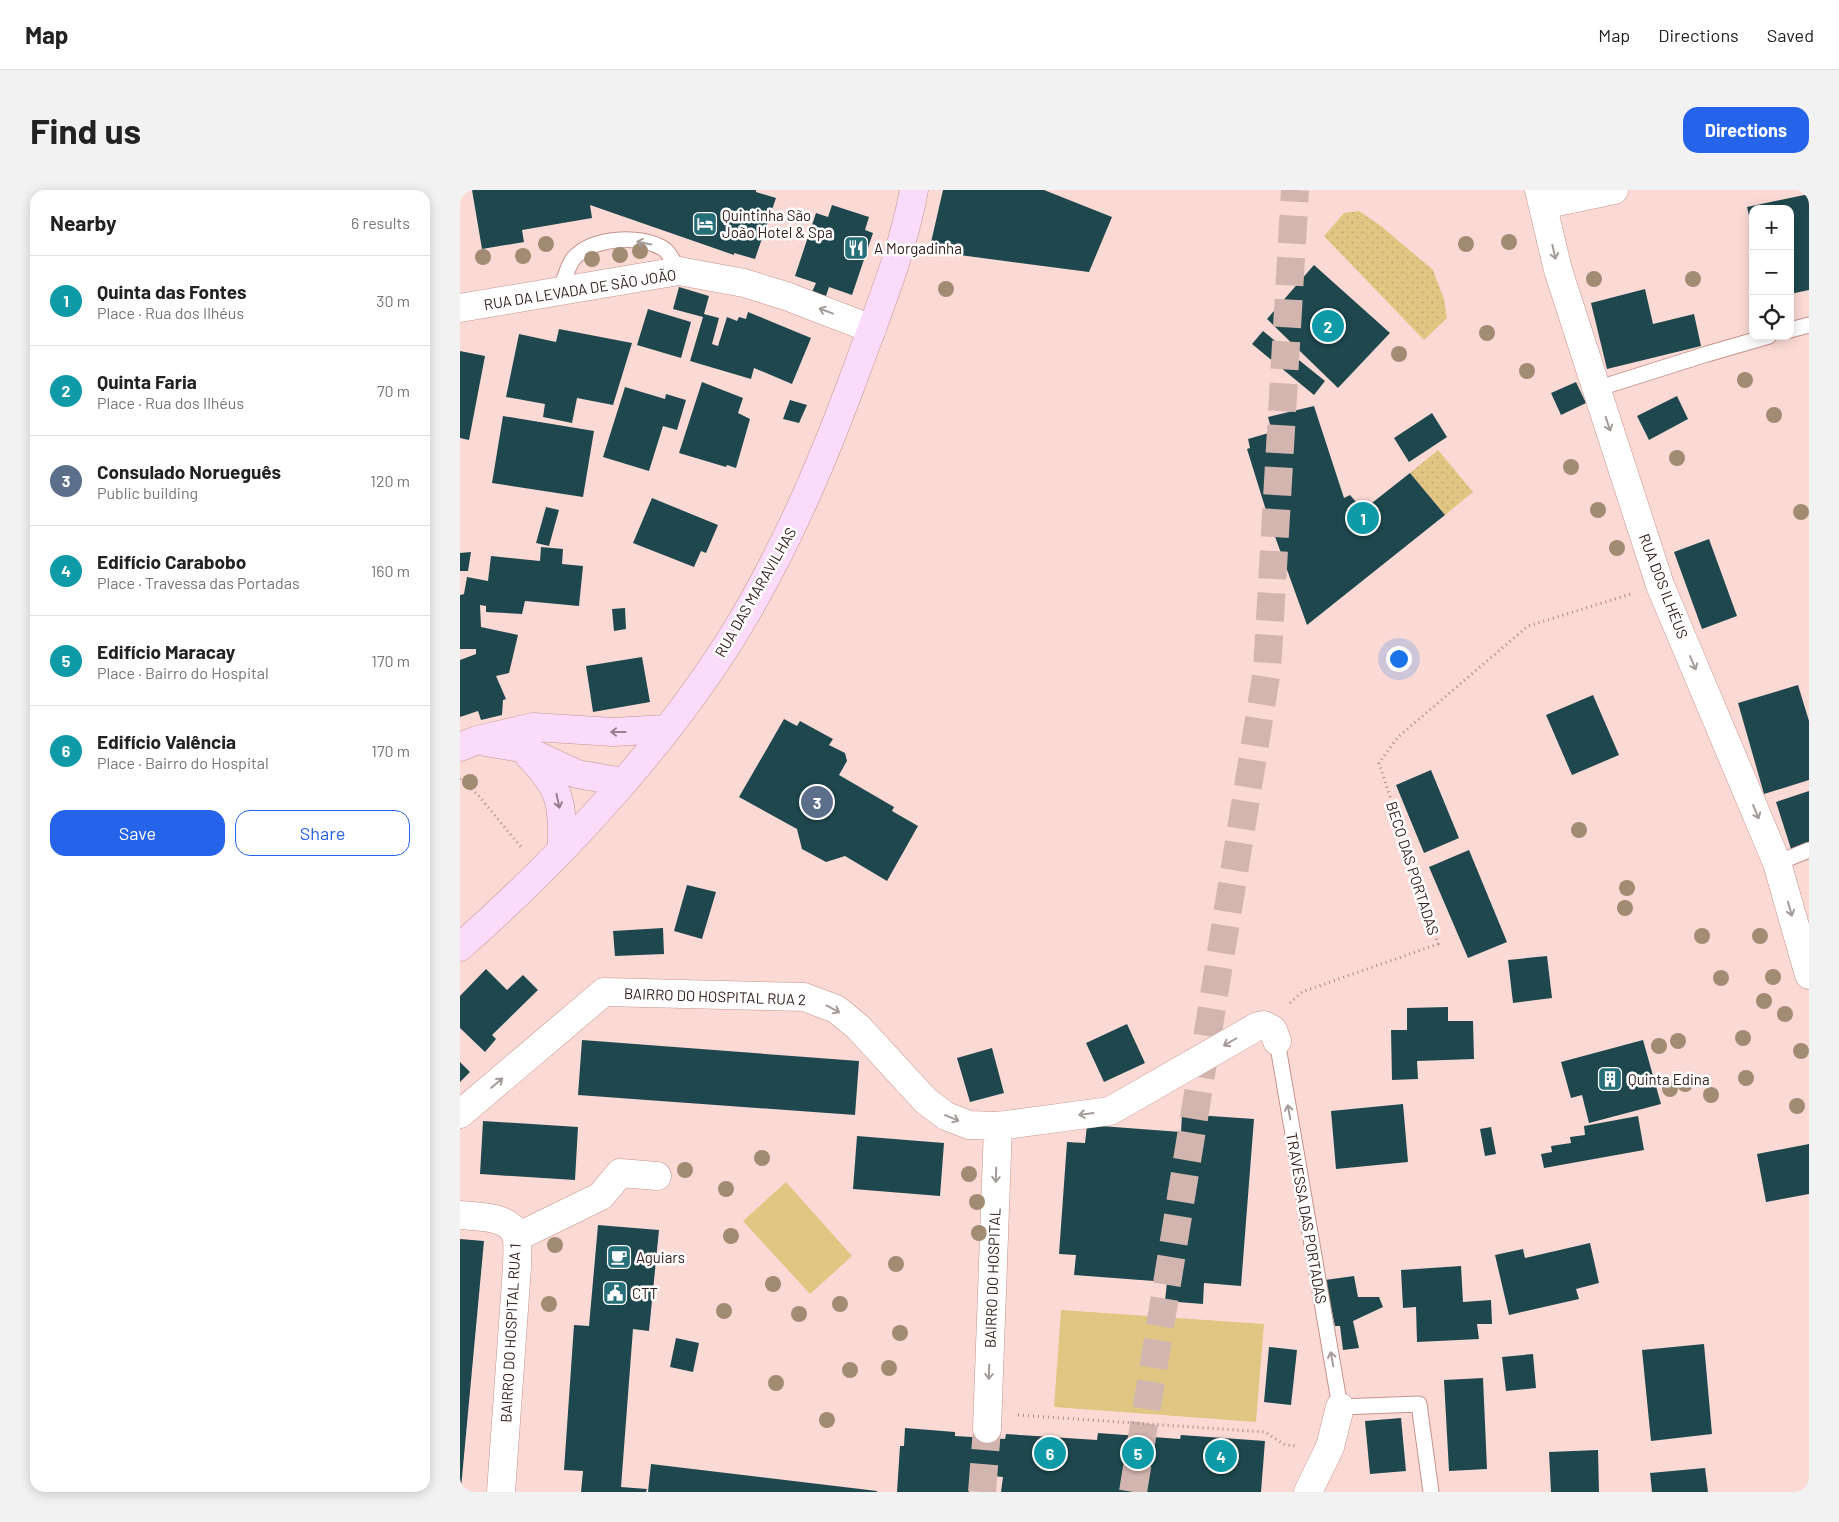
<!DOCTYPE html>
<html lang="en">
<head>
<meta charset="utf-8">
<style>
  body { margin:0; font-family:Barlow,sans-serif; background:#f2f2f2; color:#222 }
  .controls { position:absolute; right:15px; top:15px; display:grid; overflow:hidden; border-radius:10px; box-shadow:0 2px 12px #0003 }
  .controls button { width:45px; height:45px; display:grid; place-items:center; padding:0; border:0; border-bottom:1px solid #e0e0e0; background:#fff; color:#222; font:25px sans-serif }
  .you { position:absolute; left:938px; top:468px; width:18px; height:18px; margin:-12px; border:4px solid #fff; border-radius:50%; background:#1a73e8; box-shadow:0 0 0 8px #1a73e833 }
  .badge { display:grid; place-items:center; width:32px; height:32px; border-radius:50%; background:#2563eb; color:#fff; font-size:16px; font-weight:700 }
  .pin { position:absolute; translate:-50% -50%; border:2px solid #fff; box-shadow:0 1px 5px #0006 }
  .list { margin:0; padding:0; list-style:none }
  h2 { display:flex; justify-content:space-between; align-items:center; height:65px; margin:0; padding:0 20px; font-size:21px }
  h2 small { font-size:16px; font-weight:400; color:#767676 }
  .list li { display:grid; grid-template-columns:32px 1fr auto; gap:15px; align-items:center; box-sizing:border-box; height:90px; padding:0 20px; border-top:1px solid #e0e0e0 }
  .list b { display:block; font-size:19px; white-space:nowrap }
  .list p { margin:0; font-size:16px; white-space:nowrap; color:#767676 }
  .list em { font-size:16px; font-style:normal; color:#767676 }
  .actions { display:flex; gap:10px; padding:15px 20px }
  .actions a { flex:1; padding:11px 0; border:1px solid #2563eb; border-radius:15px; text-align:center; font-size:18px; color:#2563eb }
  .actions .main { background:#2563eb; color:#fff }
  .icon { flex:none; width:28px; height:28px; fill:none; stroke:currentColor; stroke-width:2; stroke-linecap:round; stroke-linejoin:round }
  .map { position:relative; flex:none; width:1349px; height:1302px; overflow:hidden; border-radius:15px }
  header { display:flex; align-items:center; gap:30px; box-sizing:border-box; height:70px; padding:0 25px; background:#fff; border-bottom:1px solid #e0e0e0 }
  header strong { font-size:24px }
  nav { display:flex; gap:28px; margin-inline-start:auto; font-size:18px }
  .intro { display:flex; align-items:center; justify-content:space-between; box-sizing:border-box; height:120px; padding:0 30px }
  h1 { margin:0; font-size:35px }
  .button { padding:12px 22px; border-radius:15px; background:#2563eb; color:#fff; font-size:18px; font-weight:700 }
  main { display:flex; gap:30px; padding:0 30px }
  aside { flex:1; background:#fff; border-radius:15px; box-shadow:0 2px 12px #0003 }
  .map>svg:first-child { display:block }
  .grass { fill:url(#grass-dots) }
  .garden { fill:#e1c683 }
  .building { fill:#1e484e }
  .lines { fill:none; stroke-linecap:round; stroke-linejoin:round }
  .street-tunnel { stroke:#d3b5b0; stroke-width:28; stroke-dasharray:28 14; stroke-linecap:butt }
  .secondary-tunnel { stroke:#d3b5b0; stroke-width:28; stroke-dasharray:28 14; stroke-linecap:butt }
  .lane-casing { stroke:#c5938c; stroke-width:17 }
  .street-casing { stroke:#c5938c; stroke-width:29 }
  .secondary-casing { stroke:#c5938c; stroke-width:29 }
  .path { stroke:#a68a86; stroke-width:3; stroke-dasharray:1 4; stroke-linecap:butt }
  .lane { stroke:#fff; stroke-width:15 }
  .street { stroke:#fff; stroke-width:28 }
  .secondary { stroke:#fadcfa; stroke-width:28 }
  .tree { fill:#a28b73 }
  .oneway { stroke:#a49b99 }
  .oneway2 { stroke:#977e8c }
  .labels { text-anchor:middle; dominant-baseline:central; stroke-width:5; stroke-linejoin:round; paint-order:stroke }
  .poi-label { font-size:15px; fill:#34201d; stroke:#fff; text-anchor:start }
  .street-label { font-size:15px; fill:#34201d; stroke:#fff }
</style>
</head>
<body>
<header>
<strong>Map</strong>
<nav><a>Map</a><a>Directions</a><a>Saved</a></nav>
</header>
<div class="intro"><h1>Find us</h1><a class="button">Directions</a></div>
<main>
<aside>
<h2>Nearby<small>6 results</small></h2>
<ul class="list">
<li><span class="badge" style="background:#0f9aa8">1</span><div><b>Quinta das Fontes</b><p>Place · Rua dos Ilhéus</p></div><em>30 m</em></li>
<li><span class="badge" style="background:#0f9aa8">2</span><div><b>Quinta Faria</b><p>Place · Rua dos Ilhéus</p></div><em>70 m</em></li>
<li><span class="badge" style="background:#5c6f8a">3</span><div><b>Consulado Norueguês</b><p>Public building</p></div><em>120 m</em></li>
<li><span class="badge" style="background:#0f9aa8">4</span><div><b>Edifício Carabobo</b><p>Place · Travessa das Portadas</p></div><em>160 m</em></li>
<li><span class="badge" style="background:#0f9aa8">5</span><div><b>Edifício Maracay</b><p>Place · Bairro do Hospital</p></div><em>170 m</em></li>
<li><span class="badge" style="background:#0f9aa8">6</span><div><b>Edifício Valência</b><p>Place · Bairro do Hospital</p></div><em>170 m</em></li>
</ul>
<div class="actions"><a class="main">Save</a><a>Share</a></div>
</aside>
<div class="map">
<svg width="1349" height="1302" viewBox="0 0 1349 1302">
  <defs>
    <pattern id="grass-dots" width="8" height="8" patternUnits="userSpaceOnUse" patternTransform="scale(1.25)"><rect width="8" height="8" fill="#e1c683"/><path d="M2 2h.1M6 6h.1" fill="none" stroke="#c2aa71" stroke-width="1.8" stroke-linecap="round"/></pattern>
  </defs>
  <rect width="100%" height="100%" fill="#fbdad5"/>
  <path class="grass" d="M899,21L921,36L973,80L984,109L987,128L964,150L864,46L884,23Z
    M978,260L1013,302L985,325L950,283Z"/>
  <path class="garden" d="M326,992L392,1066L350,1104L283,1031Z
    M601,1120L804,1134L796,1232L594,1217Z"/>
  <path class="building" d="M12,0H296V2L316,8L295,69L274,63V65L130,15L132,28L62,40L64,52L22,59Z
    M483,0H584L652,27L629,82L469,61Z
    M1349,4V100L1330,104V19H1293L1292,39L1287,17Z
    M372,15L409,27L405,40L413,43L392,105L369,97L366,106L352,102L356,93L335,86L356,23L368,27Z
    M854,75L930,143L878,198L807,129Z
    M219,97L249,106L244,124L259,128L252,154L258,156L267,127L277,131L279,127L286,129L288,122L351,148L332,194L294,178L291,189L230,171L243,127L213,119Z
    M1185,99L1193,134L1234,124L1241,156L1147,179L1131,113Z
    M188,119L231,132L221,168L177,155Z
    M99,139L172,153L153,215L117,208L112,233L83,227L85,214L46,207L59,144L96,152Z
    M803,141L865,191L854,205L792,154Z
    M0,161L25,166L9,250L0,248Z
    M242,192L283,208L278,223L290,229L276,278L267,275L266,277L219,263Z
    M1116,192L1126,213L1101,225L1091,203Z
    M165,197L205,209L206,204L226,210L217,240L203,236L189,281L143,267Z
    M1217,206L1228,229L1189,250L1177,226Z
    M330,210L347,215L339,233L323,229Z
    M854,216L884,308L890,305L903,320L950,283L985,325L847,435L809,330L787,259L790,258L788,249L812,242L808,227Z
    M972,223L987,247L949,272L934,248Z
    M43,226L134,241L123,307L32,293Z
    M192,308L258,335L246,363L241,361L234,377L173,353Z
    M86,317L99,320L89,356L76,353Z
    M1249,349L1277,426L1242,439L1214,362Z
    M81,357L103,359L102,374L123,376L119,416L65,411L62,424L26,422V416L20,415L21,437L58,445L49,483L36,486L46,509L43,510L42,525L21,530L18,521L0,527V470L16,464V459H0V405L4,404L7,387L28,391L31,366L80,371Z
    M11,362L8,381H0V363Z
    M165,418L166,439L154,441L152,419Z
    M182,467L190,512L133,522L126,476Z
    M1338,495L1349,531V590L1304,604L1278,513Z
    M1133,505L1159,565L1112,585L1086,525Z
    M324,529L337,536L340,531L373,549L369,555L385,563L387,571L379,585L434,617L432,621L458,636L427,691L385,666L366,672L342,659L337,639L279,607Z
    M971,580L999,648L964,663L936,595Z
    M1349,601V653L1331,659L1316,612Z
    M1009,660L1047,752L1008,768L969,677Z
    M227,695L256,702L242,749L214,741Z
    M203,738L204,764L155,766L153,741Z
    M1087,766L1092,808L1053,813L1048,770Z
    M26,779L47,800L63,785L78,800L32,845L36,849L25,862L0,838V806Z
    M988,817V831H1013L1014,869L957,871L958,889L932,890L931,840H947V818Z
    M667,834L685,873L644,892L626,853Z
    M122,850L399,871L395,925L118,905Z
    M1183,850L1201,914L1129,933L1122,905L1111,908L1101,872Z
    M532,858L544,903L510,912L497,868Z
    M0,872L10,882L0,892Z
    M943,914L948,972L876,979L871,921Z
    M722,924L794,929L781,1096L744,1093L743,1114L705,1111L707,1092L614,1085L616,1065L599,1064L607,952L625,953L627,935L721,942Z
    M1178,926L1184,960L1084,978L1081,964L1092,962L1091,956L1111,953L1110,947L1125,945L1124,936Z
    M23,931L118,937L115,990L20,984Z
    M1031,937L1036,964L1025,966L1020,939Z
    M397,946L484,953L480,1006L393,999Z
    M1349,954V1004L1306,1012L1297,964Z
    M138,1035L199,1040L189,1141L173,1139L161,1297L187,1299L186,1302H121L123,1281L104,1280L114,1135L129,1136Z
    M0,1049L24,1051L1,1298H0Z
    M1130,1053L1139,1093L1116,1099L1119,1109L1049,1125L1035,1065L1063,1059L1065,1068Z
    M1001,1076L1003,1112L1031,1110L1032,1134H1017L1019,1149L957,1152L956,1117L943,1118L941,1080Z
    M894,1086L898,1107H919L923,1117L893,1131L899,1158L883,1160L880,1136H875L865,1090Z
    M216,1148L239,1153L233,1182L210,1177Z
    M1244,1154L1252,1244L1191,1251L1182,1160Z
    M809,1157L837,1160L831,1215L804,1212Z
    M1073,1164L1076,1198L1046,1201L1042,1167Z
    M1023,1188L1027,1279L989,1281L984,1190Z
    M941,1228L946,1281L910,1284L905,1231Z
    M445,1238L495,1242V1246L545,1249L546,1244L637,1250L638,1243L720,1249L721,1245L805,1251L801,1302H541L543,1287L510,1284L509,1302H437L440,1256H444Z
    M1138,1260L1139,1302H1091L1089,1262Z
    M191,1274L417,1301V1302H188Z
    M1245,1278L1248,1302H1192L1190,1283Z"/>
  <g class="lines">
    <path class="street-tunnel" d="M522,1302L527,1239"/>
    <path class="secondary-tunnel" d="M673,1302L807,480L835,0"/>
    <defs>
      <path id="lane" d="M100,102C104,92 107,77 113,69C132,47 180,44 204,59C210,63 215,75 219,81
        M1330,140L1349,135
        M1136,199L1247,164L1309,146
        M1317,673L1349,660
        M817,851L880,1217L959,1214L971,1302"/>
      <path id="street" d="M1079,0L1098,80L1200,395L1317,673L1349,785
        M1083,15L1154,0
        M0,118L219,81L284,93L326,106L412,139
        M0,924L144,802L344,807L376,819L398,837L466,911L486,926L509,935L538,936L650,921L798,836L804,835L813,840L817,851
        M0,1025C18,1027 53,1025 57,1049C58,1058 57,1068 57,1077L41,1302
        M57,1047L141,1006L160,983L197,986
        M527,1239L538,936
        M848,1302L870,1257L880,1217"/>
      <path id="secondary" d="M25,552L61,558L117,584L163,592
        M0,557L17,550L73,537L153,542L206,539
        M69,566C102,600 102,612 102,659
        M0,757C103,666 209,552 280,434C329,352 365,266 398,176C419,119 443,60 454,0"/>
    </defs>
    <use href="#lane" class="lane-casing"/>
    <use href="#street" class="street-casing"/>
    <use href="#secondary" class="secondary-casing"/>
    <path class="path" d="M0,589L18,605L61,657
      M830,813L842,802L978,754L919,573L938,547L1068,436L1171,404
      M558,1225L805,1242L825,1255L837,1256"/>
    <use href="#lane" class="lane"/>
    <use href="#street" class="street"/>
    <use href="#secondary" class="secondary"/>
  </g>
  <g class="tree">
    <circle cx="1049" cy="52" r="8"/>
    <circle cx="86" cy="54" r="8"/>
    <circle cx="1006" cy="54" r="8"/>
    <circle cx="180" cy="61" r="8"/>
    <circle cx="160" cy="65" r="8"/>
    <circle cx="63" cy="66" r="8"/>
    <circle cx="23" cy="67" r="8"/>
    <circle cx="132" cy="69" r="8"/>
    <circle cx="1134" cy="89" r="8"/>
    <circle cx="1233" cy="89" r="8"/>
    <circle cx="486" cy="99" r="8"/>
    <circle cx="1027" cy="143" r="8"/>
    <circle cx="939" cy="164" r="8"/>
    <circle cx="1067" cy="181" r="8"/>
    <circle cx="1285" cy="190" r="8"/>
    <circle cx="1314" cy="225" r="8"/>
    <circle cx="1217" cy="268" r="8"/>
    <circle cx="1111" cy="277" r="8"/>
    <circle cx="1138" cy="320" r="8"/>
    <circle cx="1341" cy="322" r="8"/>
    <circle cx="1157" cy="358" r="8"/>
    <circle cx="10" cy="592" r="8"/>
    <circle cx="1119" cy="640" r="8"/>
    <circle cx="1167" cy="698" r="8"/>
    <circle cx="1165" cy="718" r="8"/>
    <circle cx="1242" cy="746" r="8"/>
    <circle cx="1300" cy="746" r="8"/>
    <circle cx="1313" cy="787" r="8"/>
    <circle cx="1261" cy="788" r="8"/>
    <circle cx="1304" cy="811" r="8"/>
    <circle cx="1325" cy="824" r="8"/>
    <circle cx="1283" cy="848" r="8"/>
    <circle cx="1218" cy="851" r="8"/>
    <circle cx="1199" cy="856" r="8"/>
    <circle cx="1341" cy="861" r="8"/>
    <circle cx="1286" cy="888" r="8"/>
    <circle cx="1225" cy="894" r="8"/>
    <circle cx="1210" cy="899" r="8"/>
    <circle cx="1251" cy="905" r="8"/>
    <circle cx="1337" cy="916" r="8"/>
    <circle cx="302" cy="968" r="8"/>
    <circle cx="225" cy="980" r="8"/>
    <circle cx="509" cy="984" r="8"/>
    <circle cx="266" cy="999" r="8"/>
    <circle cx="517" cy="1012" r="8"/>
    <circle cx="519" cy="1043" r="8"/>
    <circle cx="271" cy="1046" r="8"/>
    <circle cx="95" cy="1055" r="8"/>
    <circle cx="436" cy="1074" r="8"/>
    <circle cx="313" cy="1094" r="8"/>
    <circle cx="89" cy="1114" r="8"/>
    <circle cx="380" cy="1114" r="8"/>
    <circle cx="264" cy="1121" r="8"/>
    <circle cx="339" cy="1124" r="8"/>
    <circle cx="440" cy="1143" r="8"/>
    <circle cx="429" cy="1178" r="8"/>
    <circle cx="390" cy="1180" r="8"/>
    <circle cx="316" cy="1193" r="8"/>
    <circle cx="367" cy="1230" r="8"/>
  </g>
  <defs><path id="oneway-shaft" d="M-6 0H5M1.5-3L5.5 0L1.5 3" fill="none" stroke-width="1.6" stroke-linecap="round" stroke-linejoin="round" transform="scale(1.25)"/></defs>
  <g class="oneway">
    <use href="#oneway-shaft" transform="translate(184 53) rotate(-169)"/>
    <use href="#oneway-shaft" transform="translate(1094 62) rotate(77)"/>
    <use href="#oneway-shaft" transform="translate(366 121) rotate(-159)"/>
    <use href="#oneway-shaft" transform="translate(1148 234) rotate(72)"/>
    <use href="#oneway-shaft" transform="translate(1233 473) rotate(67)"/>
    <use href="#oneway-shaft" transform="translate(1296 622) rotate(67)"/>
    <use href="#oneway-shaft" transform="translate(1330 719) rotate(74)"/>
    <use href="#oneway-shaft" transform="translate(373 819) rotate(28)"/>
    <use href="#oneway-shaft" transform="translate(770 852) rotate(150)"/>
    <use href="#oneway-shaft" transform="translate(37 893) rotate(-40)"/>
    <use href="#oneway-shaft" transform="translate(829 922) rotate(-100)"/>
    <use href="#oneway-shaft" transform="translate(626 924) rotate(172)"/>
    <use href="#oneway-shaft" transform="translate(492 928) rotate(23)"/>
    <use href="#oneway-shaft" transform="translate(536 985) rotate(92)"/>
    <use href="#oneway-shaft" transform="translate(872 1169) rotate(-100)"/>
    <use href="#oneway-shaft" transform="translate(529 1182) rotate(92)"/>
  </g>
  <g class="oneway2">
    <use href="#oneway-shaft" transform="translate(158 542) rotate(180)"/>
    <use href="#oneway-shaft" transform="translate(98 611) rotate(78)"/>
  </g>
  <defs>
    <symbol id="hotel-square" viewBox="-11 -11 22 22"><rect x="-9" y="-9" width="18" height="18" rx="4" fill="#266f79" stroke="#fff"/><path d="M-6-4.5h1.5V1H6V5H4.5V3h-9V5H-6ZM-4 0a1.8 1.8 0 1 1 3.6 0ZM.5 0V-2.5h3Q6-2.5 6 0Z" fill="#fff"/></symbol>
    <symbol id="restaurant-square" viewBox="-11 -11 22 22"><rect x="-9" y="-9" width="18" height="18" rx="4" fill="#266f79" stroke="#fff"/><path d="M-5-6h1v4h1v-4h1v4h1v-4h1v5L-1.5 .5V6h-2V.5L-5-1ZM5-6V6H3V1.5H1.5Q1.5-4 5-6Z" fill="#fff"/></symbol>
    <symbol id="building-square" viewBox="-11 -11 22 22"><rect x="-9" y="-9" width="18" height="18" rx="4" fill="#266f79" stroke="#fff"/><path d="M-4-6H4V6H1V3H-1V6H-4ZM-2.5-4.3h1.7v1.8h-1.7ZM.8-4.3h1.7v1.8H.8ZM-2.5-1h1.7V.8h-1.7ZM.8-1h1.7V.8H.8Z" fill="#fff"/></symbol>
    <symbol id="cafe-square" viewBox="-11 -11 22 22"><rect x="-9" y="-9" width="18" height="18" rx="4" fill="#266f79" stroke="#fff"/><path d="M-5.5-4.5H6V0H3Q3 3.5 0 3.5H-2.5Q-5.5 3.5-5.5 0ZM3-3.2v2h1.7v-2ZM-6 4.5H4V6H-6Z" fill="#fff"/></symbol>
    <symbol id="civic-square" viewBox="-11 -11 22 22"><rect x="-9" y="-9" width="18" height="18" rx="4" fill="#266f79" stroke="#fff"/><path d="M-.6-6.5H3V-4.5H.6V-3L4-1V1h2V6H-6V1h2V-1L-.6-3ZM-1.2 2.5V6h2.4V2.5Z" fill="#fff"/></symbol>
  </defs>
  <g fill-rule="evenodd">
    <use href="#hotel-square" x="231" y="20" width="28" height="28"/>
    <use href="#restaurant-square" x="382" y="44" width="28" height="28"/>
    <use href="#building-square" x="1136" y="875" width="28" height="28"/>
    <use href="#cafe-square" x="145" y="1053" width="28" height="28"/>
    <use href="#civic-square" x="141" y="1089" width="28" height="28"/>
  </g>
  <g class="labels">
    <g class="poi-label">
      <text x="262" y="25">Quintinha São<tspan x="262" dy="17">João Hotel &amp; Spa</tspan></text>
      <text x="414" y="58">A Morgadinha</text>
      <text x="1168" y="889">Quinta Edina</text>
      <text x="176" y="1067">Aguiars</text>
      <text x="172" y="1103">CTT</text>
    </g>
    <g class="street-label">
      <text transform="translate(120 99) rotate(-9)">RUA DA LEVADA DE SÃO JOÃO</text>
      <text transform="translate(1204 396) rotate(69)">RUA DOS ILHÉUS</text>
      <text transform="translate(295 402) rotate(-60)">RUA DAS MARAVILHAS</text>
      <text transform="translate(953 678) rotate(72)">BECO DAS PORTADAS</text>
      <text transform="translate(255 806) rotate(2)">BAIRRO DO HOSPITAL RUA 2</text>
      <text transform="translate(847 1028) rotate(80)">TRAVESSA DAS PORTADAS</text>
      <text transform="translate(532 1088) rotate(-88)">BAIRRO DO HOSPITAL</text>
      <text transform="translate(50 1143) rotate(-87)">BAIRRO DO HOSPITAL RUA 1</text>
    </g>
  </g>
</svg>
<div class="controls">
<button>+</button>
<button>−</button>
<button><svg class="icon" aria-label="locate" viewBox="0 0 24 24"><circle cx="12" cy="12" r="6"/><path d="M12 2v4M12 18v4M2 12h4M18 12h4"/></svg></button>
</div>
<div class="you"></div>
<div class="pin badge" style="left:903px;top:328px;background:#0f9aa8">1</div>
<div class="pin badge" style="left:868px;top:136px;background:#0f9aa8">2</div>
<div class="pin badge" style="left:357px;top:612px;background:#5c6f8a">3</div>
<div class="pin badge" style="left:761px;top:1266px;background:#0f9aa8">4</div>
<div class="pin badge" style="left:678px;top:1263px;background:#0f9aa8">5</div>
<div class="pin badge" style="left:590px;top:1263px;background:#0f9aa8">6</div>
</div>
</main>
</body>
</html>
